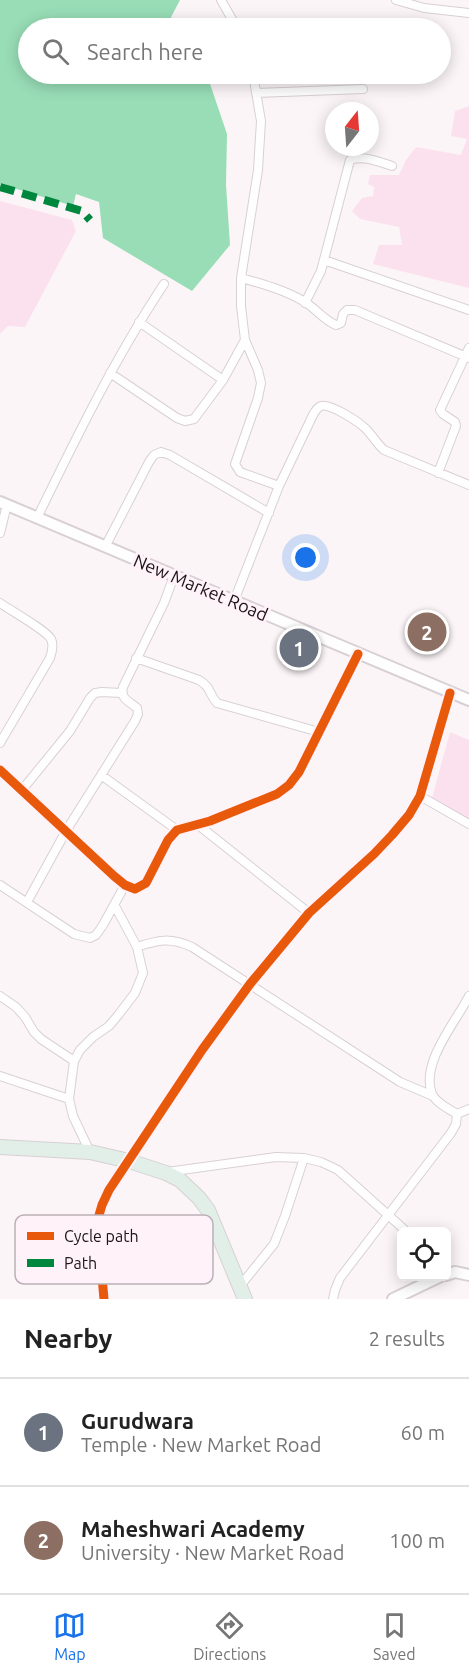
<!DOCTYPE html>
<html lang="en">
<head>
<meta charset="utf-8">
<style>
  body { margin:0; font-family:Ubuntu,sans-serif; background:#f2f2f2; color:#222 }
  .controls { position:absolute; right:18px; bottom:18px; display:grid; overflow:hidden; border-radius:9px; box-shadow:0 3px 15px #0003 }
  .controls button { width:54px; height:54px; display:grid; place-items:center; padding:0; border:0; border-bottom:2px solid #e0e0e0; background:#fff; color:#222; font:30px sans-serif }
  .compass { position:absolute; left:325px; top:102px; width:54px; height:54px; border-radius:50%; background:#fff; box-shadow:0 3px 15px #0003; rotate:17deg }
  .you { position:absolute; left:306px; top:558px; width:21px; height:21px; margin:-15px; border:4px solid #fff; border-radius:50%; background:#1a73e8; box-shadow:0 0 0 9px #1a73e833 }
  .badge { display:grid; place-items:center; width:39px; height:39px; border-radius:50%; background:#1a73e8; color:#fff; font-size:20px; font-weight:700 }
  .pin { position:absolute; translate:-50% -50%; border:3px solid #fff; box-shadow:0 2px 6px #0006 }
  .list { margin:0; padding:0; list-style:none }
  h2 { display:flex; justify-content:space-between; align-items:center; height:78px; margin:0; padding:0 24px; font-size:26px }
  h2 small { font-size:20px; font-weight:400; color:#767676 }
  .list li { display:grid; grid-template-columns:39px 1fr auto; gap:18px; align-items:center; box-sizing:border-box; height:108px; padding:0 24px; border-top:2px solid #e0e0e0 }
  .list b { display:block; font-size:22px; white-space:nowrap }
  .list p { margin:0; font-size:20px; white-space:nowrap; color:#767676 }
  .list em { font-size:20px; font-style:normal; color:#767676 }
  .icon { flex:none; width:33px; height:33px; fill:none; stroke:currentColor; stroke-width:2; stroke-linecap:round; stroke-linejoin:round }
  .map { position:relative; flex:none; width:469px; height:1299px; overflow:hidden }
  .search { position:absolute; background:#fff; box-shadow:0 3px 15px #0003; left:18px; right:18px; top:18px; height:66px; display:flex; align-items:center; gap:15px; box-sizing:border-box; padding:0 21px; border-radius:33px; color:#767676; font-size:22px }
  .sheet { height:294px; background:#fff }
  nav { display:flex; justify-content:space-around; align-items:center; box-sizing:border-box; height:84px; border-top:2px solid #e0e0e0; background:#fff; font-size:16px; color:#767676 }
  nav a { display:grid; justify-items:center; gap:3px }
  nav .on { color:#1a73e8 }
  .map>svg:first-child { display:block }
  .green { fill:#fbe1ed }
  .water { fill:#98ddb6 }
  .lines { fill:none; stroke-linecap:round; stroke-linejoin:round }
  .minor-casing { stroke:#d8d0d4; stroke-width:10 }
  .tertiary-casing { stroke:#d8d0d4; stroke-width:14 }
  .trunk-casing { stroke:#d5d1d3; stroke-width:16 }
  .minor { stroke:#fffefe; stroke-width:8 }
  .tertiary { stroke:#fffefe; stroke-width:10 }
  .trunk { stroke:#e2eee8; stroke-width:14 }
  .quiet { stroke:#00873e; stroke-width:8; stroke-dasharray:15 8; stroke-linecap:butt }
  .cycleway-casing { stroke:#fff2f8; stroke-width:13 }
  .cycleway { stroke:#e8590c; stroke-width:9 }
  .labels { text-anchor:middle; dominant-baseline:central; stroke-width:6; stroke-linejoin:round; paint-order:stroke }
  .street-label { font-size:18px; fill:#1b1518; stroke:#fff2f8 }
  .key { fill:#fff2f8; stroke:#bbb0b5; stroke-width:1.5 }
  .key-label { font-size:16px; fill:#1b1518 }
</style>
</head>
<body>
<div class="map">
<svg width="469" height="1299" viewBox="0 0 469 1299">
  <rect width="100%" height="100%" fill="#fcf5f8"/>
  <path class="green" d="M469,106V288L373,264L379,245H402L399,227L360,219L352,211L362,198L373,196L374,187L368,184L370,175H399L406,160L416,147L461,155L467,139L451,136L455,111Z
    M0,201L72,220L76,231L25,327L8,326L0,334Z
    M450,732L469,740V823L430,805Z"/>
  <path class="water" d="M0,0H180L169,21L158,22L160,28H28V74H203L207,75L227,134L226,185L230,245L192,291L103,238L99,202L76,194L73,206L0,184Z"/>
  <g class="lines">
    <defs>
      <path id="minor" d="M221,0L237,28
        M396,0L424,8L469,13
        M253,74L261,121L258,170L241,278V306L245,340L258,370L261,383L258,398L235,464L240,472L279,486
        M256,93L363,89
        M324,260L469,310
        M241,278C263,284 285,290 305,302C316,309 324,320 336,325L341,323L343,314L347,310H355L469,358
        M305,303L321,271L350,160C364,155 379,162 392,166
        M139,322L223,380
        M110,373L177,418L185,421L194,419L223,380L245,340
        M438,473L456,426L455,422L443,414L440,410L469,348
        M37,518C76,438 115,358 164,284
        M0,533L7,505
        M105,547L149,462L154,455L161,452L170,455L269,513
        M234,601L279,486L312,417C314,413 316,408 321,406C330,403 359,422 366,429C373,436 377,444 384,450L469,485
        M0,603C10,610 46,630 51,639C54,645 52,652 50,658L0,743
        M136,658L199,680C212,688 208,693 217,703L319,732
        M0,770L114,876L125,885L135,889L146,883L168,840L177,830L210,821L277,794L289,785L299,772L358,654
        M101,775L177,830
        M22,790L70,731L90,698L95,693L102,692L121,693
        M420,796L469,824
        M197,824L309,913
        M0,885L74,934L90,938L96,935L103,925L125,885
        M27,902L66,831L135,721L138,714L137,708C129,701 120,699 123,687L164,603L174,576
        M137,947C158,940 170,937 192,947L400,1082L433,1096
        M0,996L16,1007L25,1017L34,1032L41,1039L74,1061
        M0,1076L69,1099
        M457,1114L469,1109
        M90,1152L73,1116L69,1099L74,1061L80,1050L93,1037L109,1026L119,1014L135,993L143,973L137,947L115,906
        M167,1172L276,1157L304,1158L321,1162L338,1170L407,1232
        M240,1286L274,1244L285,1216L304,1158
        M104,1299L97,1222L102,1205L109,1190L202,1050L250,984L309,913L374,854L392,835L409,815L420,796L450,693
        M333,1299L335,1290L340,1278L451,1133L456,1124L457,1114C449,1109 436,1103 432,1094C420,1063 456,1022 469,996"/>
      <path id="tertiary" d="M0,502L469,700
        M446,1275L455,1272L469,1275
        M393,1299L441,1276"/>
      <path id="trunk" d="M0,1147L90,1152L129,1161L166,1173L180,1180L199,1198L208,1210L245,1299"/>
    </defs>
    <use href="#minor" class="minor-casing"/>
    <use href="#tertiary" class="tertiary-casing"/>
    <use href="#trunk" class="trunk-casing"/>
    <use href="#minor" class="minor"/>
    <use href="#tertiary" class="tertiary"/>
    <use href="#trunk" class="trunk"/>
    <path class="quiet" d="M0,187L82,211L90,220"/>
    <defs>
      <path id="cycleway" d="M0,770L114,876L125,885L135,889L146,883L168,840L177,830L210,821L277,794L289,785L299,772L358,654
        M104,1299L97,1222L102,1205L109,1190L202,1050L250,984L309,913L374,854L392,835L409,815L420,796L450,693"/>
    </defs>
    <use href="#cycleway" class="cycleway-casing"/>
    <use href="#cycleway" class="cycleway"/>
  </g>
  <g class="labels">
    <g class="street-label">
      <text transform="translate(201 587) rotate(23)">New Market Road</text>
    </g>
  </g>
  <rect x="15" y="1215" width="198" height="69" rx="9" class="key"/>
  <rect x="27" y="1232" width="27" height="8" fill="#e8590c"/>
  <rect x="27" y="1259" width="27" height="8" fill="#00873e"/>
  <g class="key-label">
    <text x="64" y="1242">Cycle path</text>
    <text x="64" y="1269">Path</text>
  </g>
</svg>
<div class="controls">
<button><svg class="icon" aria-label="locate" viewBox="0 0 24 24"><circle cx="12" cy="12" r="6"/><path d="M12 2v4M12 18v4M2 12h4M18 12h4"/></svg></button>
</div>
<svg class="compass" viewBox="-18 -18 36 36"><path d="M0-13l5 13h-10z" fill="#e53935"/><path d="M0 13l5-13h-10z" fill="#767676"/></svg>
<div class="you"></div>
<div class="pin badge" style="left:299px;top:648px;background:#6b7280">1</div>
<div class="pin badge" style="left:427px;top:632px;background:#8d6e63">2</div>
<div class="search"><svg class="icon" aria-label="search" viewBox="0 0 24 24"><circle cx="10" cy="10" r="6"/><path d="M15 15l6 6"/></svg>Search here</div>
</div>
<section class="sheet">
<h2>Nearby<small>2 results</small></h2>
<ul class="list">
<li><span class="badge" style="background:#6b7280">1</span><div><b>Gurudwara</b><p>Temple · New Market Road</p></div><em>60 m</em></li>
<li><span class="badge" style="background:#8d6e63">2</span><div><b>Maheshwari Academy</b><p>University · New Market Road</p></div><em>100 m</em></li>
</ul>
</section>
<nav>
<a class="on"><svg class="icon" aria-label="map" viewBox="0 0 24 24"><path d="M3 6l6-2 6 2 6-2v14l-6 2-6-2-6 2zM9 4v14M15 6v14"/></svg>Map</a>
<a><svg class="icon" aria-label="directions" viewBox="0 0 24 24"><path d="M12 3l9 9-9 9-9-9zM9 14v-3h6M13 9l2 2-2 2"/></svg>Directions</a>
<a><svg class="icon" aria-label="saved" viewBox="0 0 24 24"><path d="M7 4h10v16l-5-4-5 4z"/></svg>Saved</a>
</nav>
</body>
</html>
